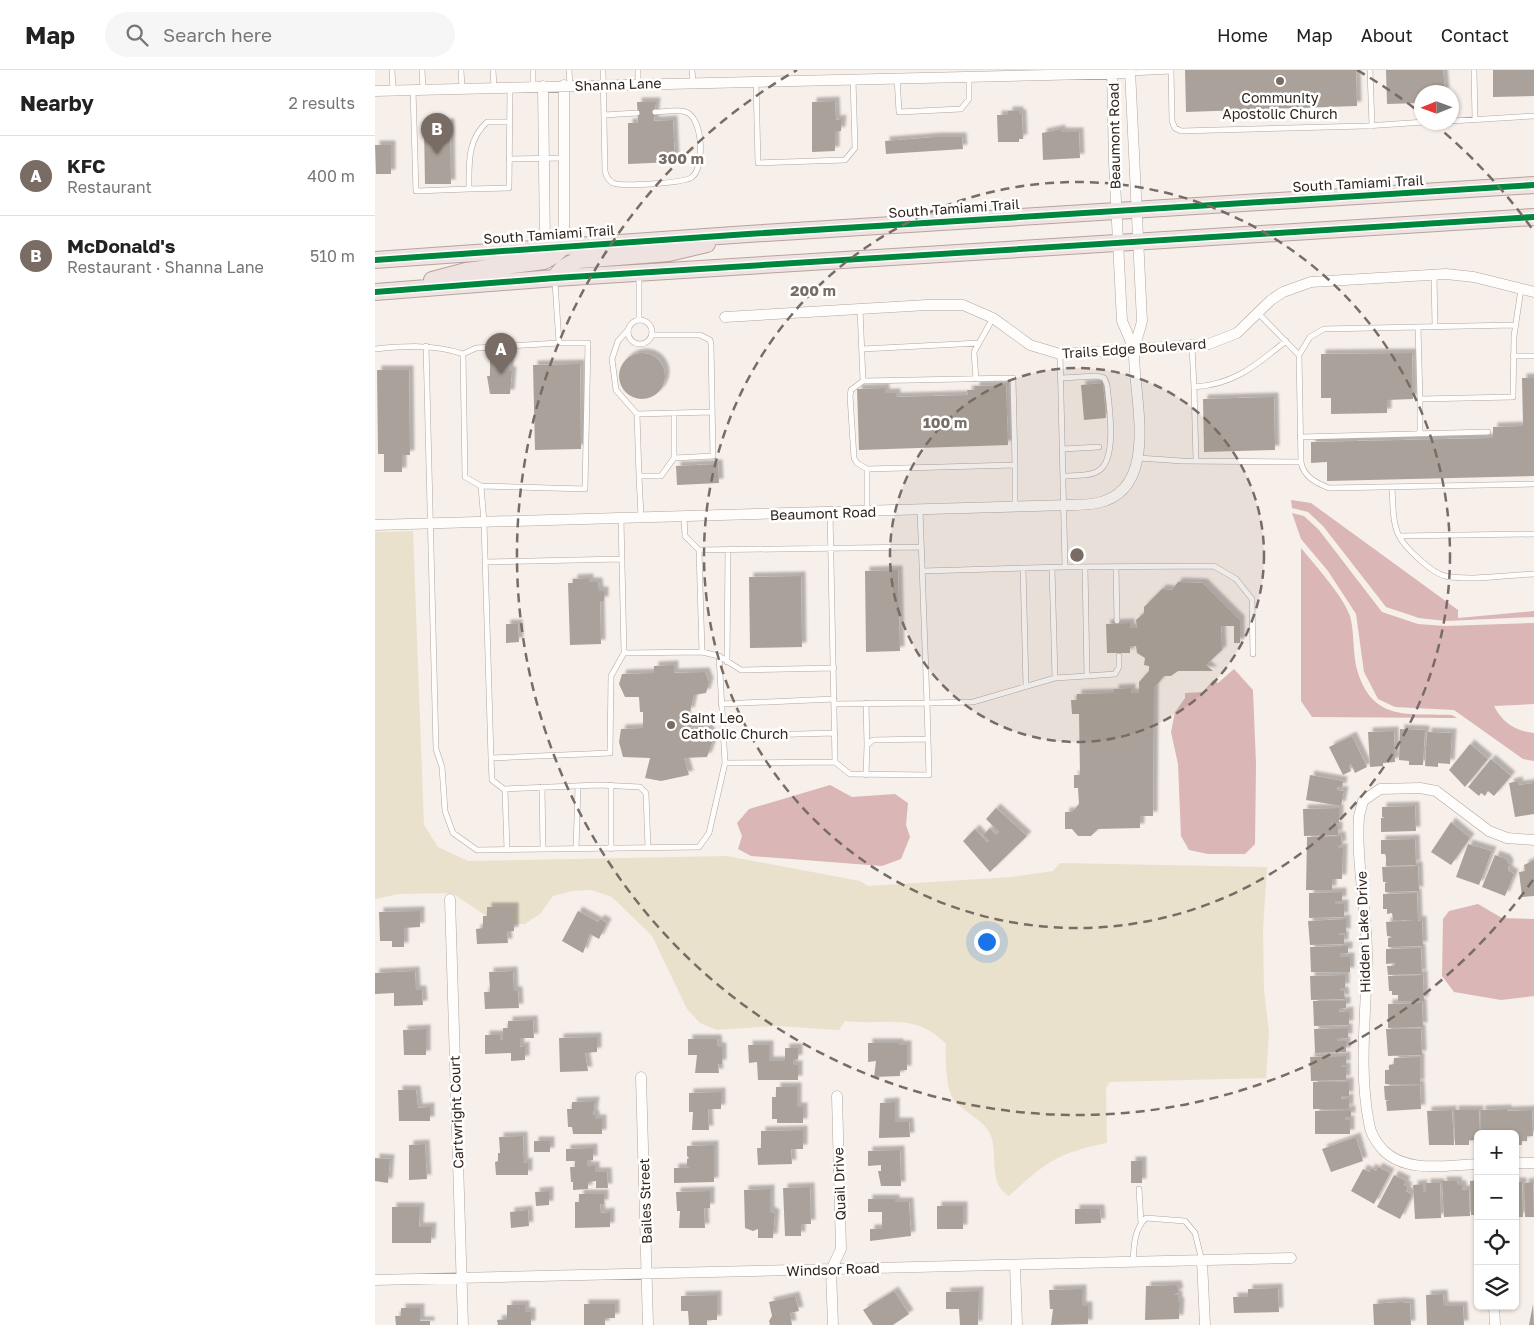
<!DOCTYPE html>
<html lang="en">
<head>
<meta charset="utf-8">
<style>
  body { margin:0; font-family:"Golos Text",sans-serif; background:#f6f6f6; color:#222 }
  .controls { position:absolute; right:15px; bottom:15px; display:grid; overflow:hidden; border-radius:8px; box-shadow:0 1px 4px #0004 }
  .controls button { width:45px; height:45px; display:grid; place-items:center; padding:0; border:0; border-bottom:1px solid #e0e0e0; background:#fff; color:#222; font:25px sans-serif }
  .compass { position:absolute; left:1039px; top:15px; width:45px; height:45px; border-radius:50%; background:#fff; box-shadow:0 1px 4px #0004; rotate:269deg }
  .you { position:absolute; left:611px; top:871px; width:18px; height:18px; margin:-12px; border:4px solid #fff; border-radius:50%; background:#1a73e8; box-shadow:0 0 0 8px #1a73e833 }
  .badge { display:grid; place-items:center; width:32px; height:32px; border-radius:50%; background:#786c65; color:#fff; font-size:16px; font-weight:700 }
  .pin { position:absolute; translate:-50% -41px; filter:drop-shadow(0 1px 2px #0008) }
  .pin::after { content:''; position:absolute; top:26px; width:18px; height:15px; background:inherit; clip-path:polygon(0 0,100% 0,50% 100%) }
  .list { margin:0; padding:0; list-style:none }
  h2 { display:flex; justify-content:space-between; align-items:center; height:65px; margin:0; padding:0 20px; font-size:21px }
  h2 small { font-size:16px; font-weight:400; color:#767676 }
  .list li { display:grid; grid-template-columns:32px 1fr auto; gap:15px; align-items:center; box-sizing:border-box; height:80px; padding:0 20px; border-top:1px solid #e0e0e0 }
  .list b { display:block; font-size:19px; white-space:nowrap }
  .list p { margin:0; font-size:16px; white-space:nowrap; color:#767676 }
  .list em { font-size:16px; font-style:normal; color:#767676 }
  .icon { flex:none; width:28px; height:28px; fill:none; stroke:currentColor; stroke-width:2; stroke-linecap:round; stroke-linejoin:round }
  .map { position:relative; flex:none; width:1159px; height:1255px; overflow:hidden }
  header { display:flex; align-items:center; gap:30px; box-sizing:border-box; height:70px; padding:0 25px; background:#fff; border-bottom:1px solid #e0e0e0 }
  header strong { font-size:24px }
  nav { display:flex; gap:28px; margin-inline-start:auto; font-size:18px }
  .search { width:350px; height:45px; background:#f6f6f6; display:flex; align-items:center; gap:12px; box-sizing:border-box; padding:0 18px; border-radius:28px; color:#767676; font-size:19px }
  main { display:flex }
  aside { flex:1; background:#fff }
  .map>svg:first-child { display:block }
  .green { fill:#eae1cd }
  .water { fill:#dab6b6 }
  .building { fill:#aaa29a; filter:url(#shadow) }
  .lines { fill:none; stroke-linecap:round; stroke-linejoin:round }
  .service-casing { stroke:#b0a6a0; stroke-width:6 }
  .minor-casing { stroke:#b0a6a0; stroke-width:11 }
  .primary-casing { stroke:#b8a39c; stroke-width:18 }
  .service { stroke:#fefdfc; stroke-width:5 }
  .minor { stroke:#fefdfc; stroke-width:10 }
  .primary { stroke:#eee3e1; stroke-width:16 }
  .cycleway-casing { stroke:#fff; stroke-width:9 }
  .cycleway { stroke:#00873e; stroke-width:6 }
  .ring { fill:none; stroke:#786c65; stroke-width:2.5; stroke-dasharray:9 6 }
  .poi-dot { fill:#786c65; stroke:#fff; stroke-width:2 }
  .labels { text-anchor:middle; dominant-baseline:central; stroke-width:5; stroke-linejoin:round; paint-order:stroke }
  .street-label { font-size:14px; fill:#33261e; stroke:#fff }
  .poi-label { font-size:14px; fill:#33261e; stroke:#fff }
  .centre { fill:#786c65; stroke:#fff; stroke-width:2.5 }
  .ring-label { font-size:15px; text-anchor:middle; font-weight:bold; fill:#786c65; stroke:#fff; stroke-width:5; stroke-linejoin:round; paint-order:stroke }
</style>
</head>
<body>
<header>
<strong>Map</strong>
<div class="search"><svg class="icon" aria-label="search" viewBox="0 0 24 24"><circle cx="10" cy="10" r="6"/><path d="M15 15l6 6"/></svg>Search here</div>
<nav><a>Home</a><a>Map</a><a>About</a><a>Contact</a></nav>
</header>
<main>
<aside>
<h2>Nearby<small>2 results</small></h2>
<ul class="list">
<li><span class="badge">A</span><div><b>KFC</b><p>Restaurant</p></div><em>400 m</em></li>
<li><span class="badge">B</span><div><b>McDonald's</b><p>Restaurant · Shanna Lane</p></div><em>510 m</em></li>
</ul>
</aside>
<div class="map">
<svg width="1159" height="1255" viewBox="0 0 1159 1255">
  <defs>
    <filter id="shadow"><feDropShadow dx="4.5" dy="-4.5" stdDeviation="1" flood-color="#0004"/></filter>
  </defs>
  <rect width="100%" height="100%" fill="#f7efea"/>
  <path class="green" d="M38,461L49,755L63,777L93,791L352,786L485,811L493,816L636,807L678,801L685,793L892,797L888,859L889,920L894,962L891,1008L735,1012L731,1018L732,1073C682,1083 671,1092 634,1126C614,1115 622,1088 617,1069C612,1049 585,1042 577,1027C571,1015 570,987 571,974C540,941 507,956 470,951L464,960L400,956L342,960L325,953L312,939L277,866L237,827L216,820L197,821L178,826L166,843L150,854H131L113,847L77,823L24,824L0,829V462Z"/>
  <path class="water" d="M916,430L936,433L1083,540V548L1159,541V547L1071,551L1044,548L1011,537L948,456L933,442L917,438Z
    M917,443L929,446L944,460L1007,542L1043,554L1071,556L1159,553V634L1119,636C1128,653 1140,661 1159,663V691L1148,689L1079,640L1020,637L1003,629L989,602L981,544L953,501L926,469Z
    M926,478C940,495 968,526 975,546C980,564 977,585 983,603C999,652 1034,643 1077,645L1082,648L937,647L926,631Z
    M859,599L878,620L881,694L880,774L870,784H833L814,780L806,766L803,694L796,662L800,642L810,628V623L828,622L838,610L843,613Z
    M455,715L477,727L520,724L533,733L531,755L535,767L526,789L507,796L376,786L363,779L367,766L362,753L374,739Z
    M1103,834L1127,848L1159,849V926L1126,930L1079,922L1067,906L1068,849L1074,841Z"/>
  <path class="building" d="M810,0H981L982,36L811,42Z
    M1011,0H1068L1070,22H1046V33L1012,34Z
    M1118,0H1159V26L1118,27Z
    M460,31L461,50L467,49L466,61L460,62V81L437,82V32Z
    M262,32H281L279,51L298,50L300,92L253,94V53H263Z
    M633,41H644V44H647L648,69H644V72H623L622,45H633Z
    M75,53L76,114H50L49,54Z
    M686,59V62H704L705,88L668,90L667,63Z
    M561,67H587L588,79L511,84L510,71Z
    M0,75H16V104H1Z
    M244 306a23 23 0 1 1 46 0a23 23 0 1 1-46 0Z
    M1037,283L1038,329L1012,330V343L956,344V328H946V284Z
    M115,287H134V301H137L135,324H115L112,306H115Z
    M205,294L206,379L160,380L158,295Z
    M2,300H34L35,385H27V402H9V384H3Z
    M1147,308H1159V406L952,411V392L936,393V372L1118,368V357L1148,356Z
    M728,313L731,348L709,350L706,315Z
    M631,315L633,375L484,380L482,319L510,318V323H521V327L593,325L592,320H600V316Z
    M899,327L900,380L829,382L828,329Z
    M343,394L344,413L302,415L301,396Z
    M523,500L525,581L491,582L490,501Z
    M426,506L427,577L375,578L374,507Z
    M214,508V512H223L224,521H229V531H225L226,574L195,575L193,513H198V509Z
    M803,512L828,513L865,550V573H859V556H846L847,580L831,595L838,601H803L796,606H789L779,618L778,746H765V758L723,759L716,766H703L697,759H690V742H697L704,734L703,718H699V705H705L704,644H697L696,630H702V624L739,623V619L756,618V623H764V612L774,601V596L769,595L770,588L762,583L761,576H755V583H732L731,554L755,553V558H762L761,550L769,543V537L787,519L797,520Z
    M131,554H143L144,572L131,573Z
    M299,595V603L330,602L334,612L331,623L319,625L315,642L311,641L312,658L333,657L338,671L332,687L309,688L314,705L286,711L270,708L275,688L248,687L244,672L246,659L268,658V642H265L264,627H250L244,614L247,604L279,603V596Z
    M1025,659L1050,660L1048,695H1034V691L1024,690Z
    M1019,661L1020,692L1008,693V696L995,697L993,662Z
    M1052,662L1077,663L1075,694L1063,693V697L1050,696Z
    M977,666L992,697L980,703L976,694L974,696L976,701L968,705L954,677Z
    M1095,674L1113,689L1090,717L1074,700Z
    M1116,689L1136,706L1119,726L1113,721L1110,726L1106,723L1104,726L1093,717Z
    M935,705L968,711L967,718L963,717L962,720L969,721L966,736L931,730Z
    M1143,711L1144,715L1159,713V744L1140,747L1134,713Z
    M1040,736L1041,761L1006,762V748H1010L1007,747V737Z
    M621,738L652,766L615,802L588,771L600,759L612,772L614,771L608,765L615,758L621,765L624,762L611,749Z
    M964,738V753H956V756H963V765L929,766L928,739Z
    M1076,752L1095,768L1076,795L1056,782Z
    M966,766L967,775L963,776V778H968L967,809H957V820H931L932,767Z
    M1040,769L1041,795L1011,796V787L1010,784H1006V770Z
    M1093,774L1117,781L1104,815L1081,807Z
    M1120,785L1131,789L1134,794L1133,800L1139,804L1130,826L1107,817Z
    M1159,790V826L1147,827L1144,802L1150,801L1149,795Z
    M1043,796L1044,821L1010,822V813L1012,812H1008L1007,797Z
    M967,822V831H960V834H969V847L934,848V823Z
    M1042,823L1043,851L1047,850L1048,876L1013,877V868L1017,867L1012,866L1011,852L1040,850H1018L1017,843L1012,844V839H1008V824Z
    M112,837H139V861L132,862L133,873L102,874L101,859L108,858V846H112Z
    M45,841V857L29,858V877H17V871H5L4,842Z
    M203,841L223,852L225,849L232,853L224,869L215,864L208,883L187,871Z
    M971,849V863H964V865H969V874L935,875L933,851Z
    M973,876V883H965V887H975V902H936L935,877Z
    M1046,878L1047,904L1013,905L1012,896H1020V893L1011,894V879Z
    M40,901L41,920H47L48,935L19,936V923L0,924V903Z
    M138,901L139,921H143L144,938L110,939L109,922H115L114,902Z
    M970,905V918H965V921H969L970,929L936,930L935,906Z
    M1048,905L1049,931H1023V925H1017V921H1014L1013,906Z
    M938,931H971V938L964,939V942L974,941V955L939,956Z
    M1047,933L1048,957L1013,958V934Z
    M158,950L159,968H145V977L150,976V990L136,991V983L110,984V965H125V970H128V958H133V951Z
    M973,958V968L962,969V971H971V982L940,983L939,959Z
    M51,959V985H29L28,960Z
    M1011,959H1046L1047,985L1013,986Z
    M222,967V982L210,983L213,1001L185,1002L184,968Z
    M313,969H342L343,977H347V994H343L344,1003H320L322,985H313Z
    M493,973H524V975H532V1000H525V1006L499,1007L501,991L493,992Z
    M373,975H394V991H410V978H423V989L418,990V995H423V1010H383L382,992L374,993Z
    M971,986V995H966V997H971V1010L936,1011L935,987Z
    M1045,987V1014H1010V1000H1014V995L1019,994V988Z
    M938,1012H974V1026H966V1029L974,1028V1039H938Z
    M1045,1015L1046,1039L1012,1041L1011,1031H1014L1010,1030L1009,1016Z
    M401,1017H422V1037H428V1053H402V1049H397V1027H401Z
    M23,1020H41L43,1038L55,1037V1051H24Z
    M346,1022V1039H333L334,1060H317L318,1042H314V1023Z
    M220,1031L218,1045L220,1044V1049H227V1064H198L197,1057H193L192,1039H197V1032Z
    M520,1032V1052H534L535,1067L504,1068L505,1033Z
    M1132,1039V1051V1041L1157,1040L1158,1066H1152V1071H1147V1075H1140V1064H1106V1040Z
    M976,1040V1047H970V1050H975V1064H940V1041Z
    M1077,1040L1079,1075H1054L1052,1041Z
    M1079,1040H1104L1105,1064H1103V1070H1094V1075H1080Z
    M428,1060V1079H416L417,1094L383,1095L382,1078H386V1061Z
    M148,1066L149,1093L153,1092V1105H121L120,1092L123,1091V1083H125L124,1067Z
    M981,1067L988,1091L956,1102L947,1079Z
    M159,1071H175V1082H159Z
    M50,1074L52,1109L34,1110V1075Z
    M339,1075V1112L299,1113V1098H315L312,1097V1089L314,1088L312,1086V1076Z
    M218,1078V1090H212V1096H220V1102H232L233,1118H221V1111L213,1112V1119L198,1120V1112H196L195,1097H200V1091H191V1079Z
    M525,1080L526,1116H506L503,1101H506V1095L493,1096V1081Z
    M0,1088L15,1089L13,1113L0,1111Z
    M756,1091H767V1113H756Z
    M1003,1097L1015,1103L999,1134L976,1121L988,1099L994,1102L996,1098L1001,1101Z
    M1019,1105L1031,1111L1029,1115L1033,1117L1031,1121L1037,1125L1025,1149L1002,1137Z
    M1103,1110V1145H1096L1095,1111Z
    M1067,1111H1082L1083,1115H1087V1120L1094,1119L1095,1146L1069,1147Z
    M1140,1112H1147L1148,1147H1140Z
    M1158,1112L1159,1147H1150L1149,1113Z
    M1051,1113H1065L1066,1148L1040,1149L1038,1115L1048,1114V1122H1051Z
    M435,1117L436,1154H426V1166H410L408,1118Z
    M395,1119V1141L400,1144L398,1168H383V1159L378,1161L370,1158L369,1120Z
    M174,1121V1135L161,1136L160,1122Z
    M335,1121V1138H329L330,1158H304L305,1141H302L301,1122Z
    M204,1124H229V1134H225L226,1143L235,1142V1157L200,1158V1132H204Z
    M493,1129H520V1132H534L536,1166L495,1171V1159H507V1142H493Z
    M562,1136H588V1159H562Z
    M17,1137H45L44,1157H57L56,1173H17Z
    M700,1139H725L726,1153L700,1154Z
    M153,1140L154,1156L136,1158L135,1142Z
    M802,1215L804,1222L799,1225H803V1232H805L804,1249L770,1250L771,1216Z
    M903,1218L904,1242L859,1243L858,1227H873V1219Z
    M707,1219V1236H713V1254L676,1255L678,1239H675L674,1220Z
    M519,1221L534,1244L518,1255H498L488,1240Z
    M604,1221L603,1255H585L584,1239H571V1222Z
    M1068,1224L1069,1236H1088L1089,1255H1052L1051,1225Z
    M342,1225V1250H332V1255H314L313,1241H306V1226Z
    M420,1226L424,1241L415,1243L417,1255H395L394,1251L397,1246L394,1232Z
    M1025,1232L1035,1233L1036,1255H999L998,1234Z
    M209,1234H240V1248H230V1255H209Z
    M1158,1234L1159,1255H1154Z
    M132,1235H150V1242H156V1255H123L122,1250L132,1249Z
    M26,1238H45V1251H55V1255H21L20,1246H26Z"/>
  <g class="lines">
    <defs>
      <path id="service" d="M17,0L18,20
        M47,0L48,19
        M86,0L87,18
        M118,0L119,17
        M158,0V16
        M194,0L195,15
        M228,0L230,101C231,106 233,110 238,113C247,117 311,113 317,107C330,97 328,48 311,42C302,39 289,42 280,42
        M263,0V13
        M317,0L318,12
        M796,0L797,51L800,58L806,61L990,56L1050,52
        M995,0L997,56
        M1099,0L1100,49
        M755,3L796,1
        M522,7L524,42L586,39L594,29V5
        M381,11L383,93L470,90L480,78L478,9
        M38,20L41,121L94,119C94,94 92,70 112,52H134
        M229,45L262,43
        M1076,51L1159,46
        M134,89L189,88
        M94,119L134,118L135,17
        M1059,205L1060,256
        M180,212L184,273L101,278L88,284L90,407L106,416L109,452L116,688L235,683L236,606L249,583L246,449
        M485,239L488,311L638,308L640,395
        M883,243L924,285L926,392C928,406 941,413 954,418L1159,414
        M264,249V206
        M253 262a12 12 0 1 1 24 0a12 12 0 1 1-24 0Z
        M1043,257L1140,255
        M253,260L243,271L237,289L241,320L262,344L264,406H286L299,388L338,386L336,274L335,270L325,265H277
        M51,276L61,679L67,697L70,741L78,763L102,780L324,777L334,763L350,693L344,586
        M817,276L819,317C860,314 880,296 911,271
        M0,279C31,276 58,274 88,284
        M487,279L604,273
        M685,284L690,497L839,496L861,509L877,529L878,584
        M924,285L935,267L949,259L1043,257L1045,329L1138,327L1139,266L1146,219
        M1138,286H1159
        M686,308L722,306L729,308L732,315C734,335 743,390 723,401C714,407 699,405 688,406
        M601,309L599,282L618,248
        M488,311L476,320L475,326L479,388L482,393L492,399
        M819,317L821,391
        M1045,329V364
        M299,343V388
        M262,344L337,342
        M925,367L1113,362
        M688,379L724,377
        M764,388L807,391L926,392
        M264,406L266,447
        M106,416L210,419L213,273H184
        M1017,417C1018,432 1017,452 1024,466C1030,478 1057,503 1070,506C1096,511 1132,505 1159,504
        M545,440L552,633L598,632L680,608L712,606L710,497
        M492,441V399L640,395V437
        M455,442L460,692
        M309,447L310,466L324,480L327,582
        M1024,466L1159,464
        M324,480L546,477
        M110,492L247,489
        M677,497L680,608
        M741,497L742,551
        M648,498L651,616
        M547,501L690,497
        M249,583L327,582L344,586L366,600L459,598
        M352,592L353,480
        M712,606L740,604L744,597V586
        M491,633L492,675
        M346,634L459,629
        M348,666L460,663
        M116,688L117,710L130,720L132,780
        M350,693L460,692L475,704L554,705L552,633L459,634
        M491,705L492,675L498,670L553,669
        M167,717L168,779
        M129,719L224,715L265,717L271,723L273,778
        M201,779L203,716
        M236,779V715
        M764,1119L766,1153
        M758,1192C759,1176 759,1159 771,1148L810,1151L820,1163L827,1191"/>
      <path id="minor" d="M737,0L739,92L747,251L759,279
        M168,16L170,177
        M0,21L755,3
        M189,176V15
        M350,247L552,235H588L618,248L655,275L685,284L834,274L862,263L896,230L908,222L936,212L1071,204L1099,207L1159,222
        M0,455L695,435C704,435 713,435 722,433C787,420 758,326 759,281C760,272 765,261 767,251L755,0
        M75,829L88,1255
        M266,1007L273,1255
        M1140,1093H1159
        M1103,1094C1072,1095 1032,1104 1008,1080C1001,1072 995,1063 994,1053C983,998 992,938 992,882C991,837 981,791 984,746L988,731L1005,719L1045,718L1061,721L1114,761L1132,768L1159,770
        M827,1191L830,1255
        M640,1195L642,1255
        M0,1210L916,1188
        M1119,1236L1120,1255
        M458,1255L456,1200L466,1179L462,1026"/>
      <path id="primary" d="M0,190L373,164L1159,115
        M180,208C186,198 193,194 204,190L294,183L332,174
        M57,210L91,201L169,191L178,186L189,176
        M0,222L180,208L1159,147"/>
    </defs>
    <use href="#service" class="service-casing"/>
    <use href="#minor" class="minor-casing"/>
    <use href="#primary" class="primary-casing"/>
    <use href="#service" class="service"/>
    <use href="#minor" class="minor"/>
    <use href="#primary" class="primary"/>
    <defs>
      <path id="cycleway" d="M0,190L373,164L1159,115
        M0,222L180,208L1159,147"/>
    </defs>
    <use href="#cycleway" class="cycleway-casing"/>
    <use href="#cycleway" class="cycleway"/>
  </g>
  <circle cx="702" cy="485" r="187" fill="#786c65" fill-opacity=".12"/>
  <g class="ring">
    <circle cx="702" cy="485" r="187"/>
    <circle cx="702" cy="485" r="373"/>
    <path d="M1158 810A560 560 0 1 1 422 0M982 0A560 560 0 0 1 1043 41M1058 53A560 560 0 0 1 1158 160"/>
  </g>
  <g class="poi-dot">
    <circle cx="905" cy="11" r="5"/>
    <circle cx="296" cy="655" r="5"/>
  </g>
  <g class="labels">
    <g class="street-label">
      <text transform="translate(243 14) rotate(-2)">Shanna Lane</text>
      <text transform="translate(739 66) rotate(-91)">Beaumont Road</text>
      <text transform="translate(983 113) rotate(-3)">South Tamiami Trail</text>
      <text transform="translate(579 138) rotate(-4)">South Tamiami Trail</text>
      <text transform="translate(174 164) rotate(-4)">South Tamiami Trail</text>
      <text transform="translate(759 278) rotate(-4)">Trails Edge Boulevard</text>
      <text transform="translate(448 443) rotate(-2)">Beaumont Road</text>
      <text transform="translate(988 862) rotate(-92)">Hidden Lake Drive</text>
      <text transform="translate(81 1042) rotate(-92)">Cartwright Court</text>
      <text transform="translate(464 1114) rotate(-92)">Quail Drive</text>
      <text transform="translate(270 1131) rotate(-92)">Bailes Street</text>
      <text transform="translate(458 1199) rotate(-2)">Windsor Road</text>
    </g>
    <g class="poi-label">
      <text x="905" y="27">Community<tspan x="905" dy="16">Apostolic Church</tspan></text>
      <text x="306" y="647" text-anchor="start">Saint Leo<tspan x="306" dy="16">Catholic Church</tspan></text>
    </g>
  </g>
  <circle cx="702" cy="485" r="8" class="centre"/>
  <g class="ring-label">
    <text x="306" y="94">300 m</text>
    <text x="438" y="226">200 m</text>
    <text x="570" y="358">100 m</text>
  </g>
</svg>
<div class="controls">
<button>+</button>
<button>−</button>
<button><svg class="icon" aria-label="locate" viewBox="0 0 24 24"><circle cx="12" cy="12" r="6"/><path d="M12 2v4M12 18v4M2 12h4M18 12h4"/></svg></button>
<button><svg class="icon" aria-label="layers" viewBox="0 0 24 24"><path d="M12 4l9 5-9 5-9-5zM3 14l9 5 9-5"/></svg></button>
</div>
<svg class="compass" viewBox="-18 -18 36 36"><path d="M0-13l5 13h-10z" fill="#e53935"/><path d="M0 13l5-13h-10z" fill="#767676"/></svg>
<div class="you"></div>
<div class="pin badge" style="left:126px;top:304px">A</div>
<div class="pin badge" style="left:62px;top:84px">B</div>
</div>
</main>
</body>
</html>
